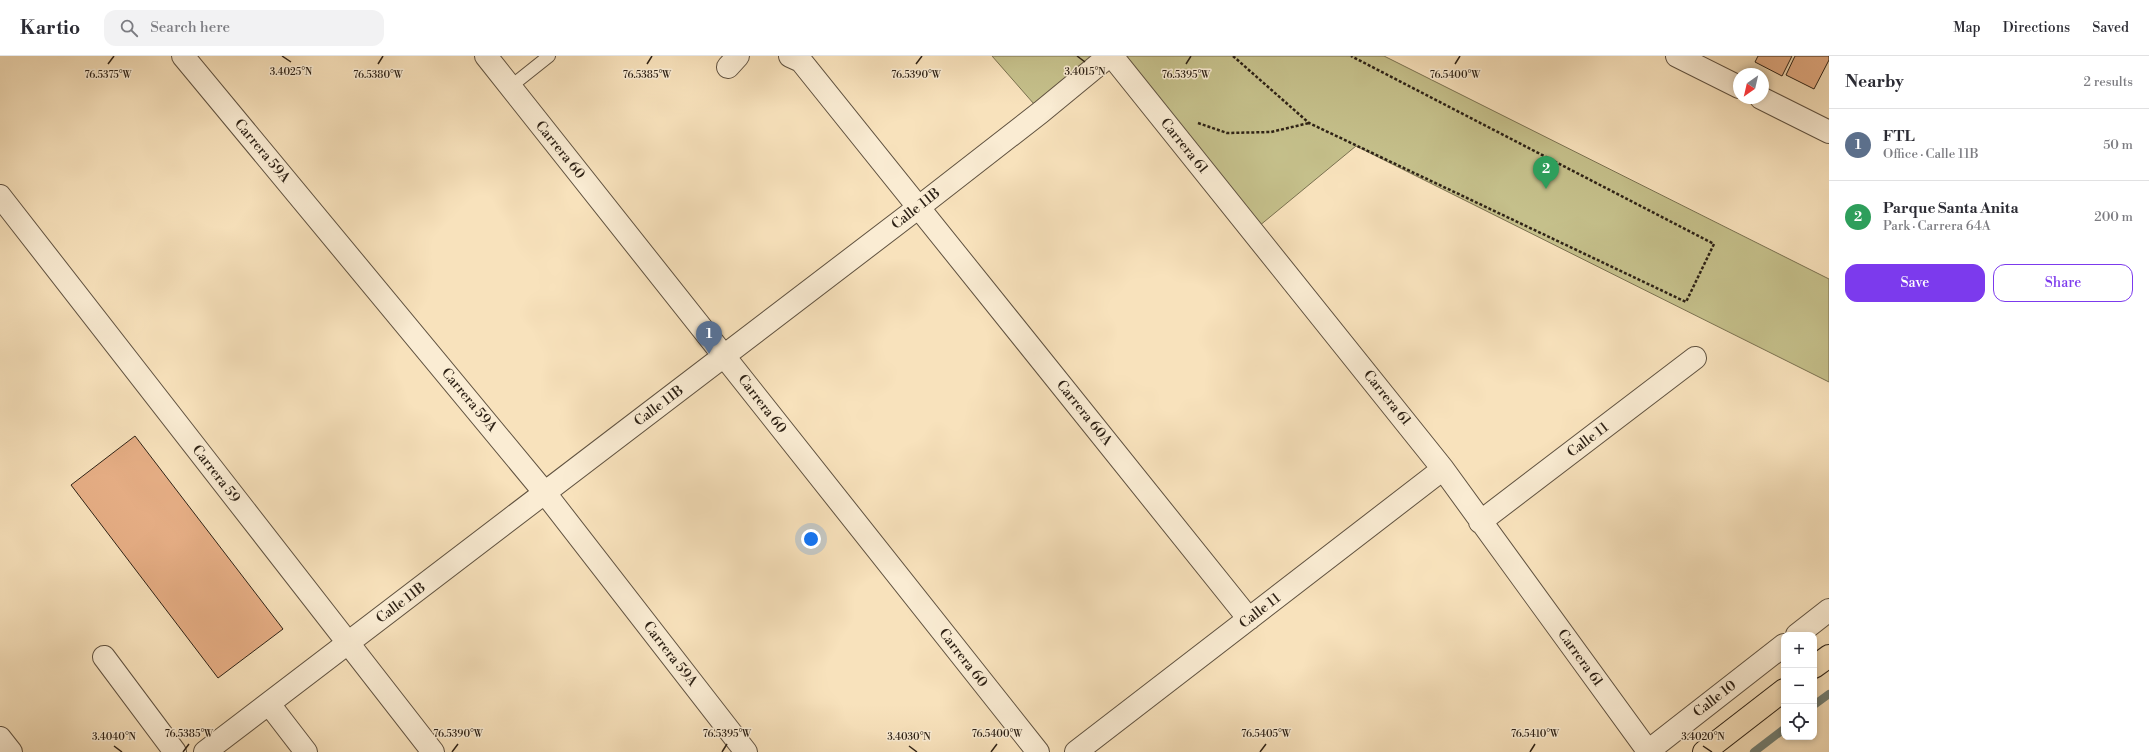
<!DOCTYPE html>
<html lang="en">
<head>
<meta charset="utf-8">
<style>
  body { margin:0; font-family:"Libre Bodoni",serif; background:#f2f2f3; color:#2b2b33 }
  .controls { position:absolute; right:12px; bottom:12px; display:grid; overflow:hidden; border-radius:8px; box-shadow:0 2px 6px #0003 }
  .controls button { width:36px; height:36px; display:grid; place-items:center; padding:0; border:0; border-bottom:1px solid #e1e1e2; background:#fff; color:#2b2b33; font:20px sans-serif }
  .compass { position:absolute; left:1733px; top:12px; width:36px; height:36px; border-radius:50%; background:#fff; box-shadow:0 2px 6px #0003; rotate:214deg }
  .you { position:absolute; left:811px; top:483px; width:14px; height:14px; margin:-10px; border:3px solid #fff; border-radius:50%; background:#1a73e8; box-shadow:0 0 0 6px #1a73e833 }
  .badge { display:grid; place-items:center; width:26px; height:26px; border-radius:50%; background:#7c3aed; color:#fff; font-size:13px; font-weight:700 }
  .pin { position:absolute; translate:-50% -33px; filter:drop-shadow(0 1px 2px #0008) }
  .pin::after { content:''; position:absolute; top:21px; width:14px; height:12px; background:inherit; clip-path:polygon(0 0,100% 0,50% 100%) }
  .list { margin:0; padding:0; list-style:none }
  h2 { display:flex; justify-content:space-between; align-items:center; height:52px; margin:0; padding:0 16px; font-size:17px }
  h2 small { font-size:13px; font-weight:400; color:#7c7c81 }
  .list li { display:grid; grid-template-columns:26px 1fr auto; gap:12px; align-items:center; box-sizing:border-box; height:72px; padding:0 16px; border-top:1px solid #e1e1e2 }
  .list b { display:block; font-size:15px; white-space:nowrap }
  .list p { margin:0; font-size:13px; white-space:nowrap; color:#7c7c81 }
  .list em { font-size:13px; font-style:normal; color:#7c7c81 }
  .actions { display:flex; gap:8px; padding:12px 16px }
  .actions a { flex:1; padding:9px 0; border:1px solid #7c3aed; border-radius:12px; text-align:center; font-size:14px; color:#7c3aed }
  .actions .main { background:#7c3aed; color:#fff }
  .icon { flex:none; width:22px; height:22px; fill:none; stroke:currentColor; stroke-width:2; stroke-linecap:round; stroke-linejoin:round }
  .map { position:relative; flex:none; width:1829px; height:696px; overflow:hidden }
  header { display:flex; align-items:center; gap:24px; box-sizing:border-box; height:56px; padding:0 20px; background:#fff; border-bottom:1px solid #e1e1e2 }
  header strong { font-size:19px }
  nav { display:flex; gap:22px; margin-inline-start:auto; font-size:14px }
  .search { width:280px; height:36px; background:#f2f2f3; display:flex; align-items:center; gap:10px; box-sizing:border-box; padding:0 14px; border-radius:12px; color:#7c7c81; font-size:15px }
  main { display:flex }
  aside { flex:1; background:#fff }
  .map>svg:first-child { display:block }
  .green { fill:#c5c08b; stroke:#7a7150 }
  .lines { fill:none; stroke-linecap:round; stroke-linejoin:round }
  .stream { stroke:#717f75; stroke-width:8 }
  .building { fill:#e7af86; stroke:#2e2216 }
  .service-casing { stroke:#605240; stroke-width:14 }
  .minor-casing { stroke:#605240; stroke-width:24 }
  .tertiary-casing { stroke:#605240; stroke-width:24 }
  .primary-casing { stroke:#2e2216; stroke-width:24 }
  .path { stroke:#2e2216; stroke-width:2.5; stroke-dasharray:3 2; stroke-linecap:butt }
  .service { stroke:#faecd3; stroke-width:12 }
  .minor { stroke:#faecd3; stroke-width:22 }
  .tertiary { stroke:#faecd3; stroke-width:22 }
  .primary { stroke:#f8e2bc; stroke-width:22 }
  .ticks { fill:none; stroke:#2e2216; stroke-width:1.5 }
  .labels { text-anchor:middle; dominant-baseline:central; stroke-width:3; stroke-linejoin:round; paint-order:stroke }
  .street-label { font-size:14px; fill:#2e2216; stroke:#faecd3 }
  .ticks-label { font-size:10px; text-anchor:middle; fill:#2e2216; stroke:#faecd3; stroke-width:3; stroke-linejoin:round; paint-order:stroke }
</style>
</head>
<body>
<header>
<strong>Kartio</strong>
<div class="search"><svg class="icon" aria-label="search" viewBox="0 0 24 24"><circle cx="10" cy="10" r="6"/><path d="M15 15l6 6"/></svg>Search here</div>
<nav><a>Map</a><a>Directions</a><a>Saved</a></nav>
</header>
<main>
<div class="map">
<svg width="1829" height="696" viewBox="0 0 1829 696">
  <rect width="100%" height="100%" fill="#f8e2bc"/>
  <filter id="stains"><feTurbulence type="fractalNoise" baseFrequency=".005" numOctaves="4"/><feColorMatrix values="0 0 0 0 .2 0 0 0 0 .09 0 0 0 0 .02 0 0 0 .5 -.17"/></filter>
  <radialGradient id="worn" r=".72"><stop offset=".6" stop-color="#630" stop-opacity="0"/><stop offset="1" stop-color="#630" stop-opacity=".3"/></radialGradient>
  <path class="green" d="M992,0H1109L1041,56Z
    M1112,0H1384L1829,223V326L1356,90L1253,175Z"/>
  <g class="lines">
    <path class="stream" d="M1814,649L1829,638
      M1754,696L1784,673"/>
  </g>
  <path class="building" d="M1758,0H1792L1782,20L1755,6Z
    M1795,0H1829V4L1814,33L1786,19Z
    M135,380L283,573L218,622L71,429Z"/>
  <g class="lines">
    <defs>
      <path id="service" d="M510,31L549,0"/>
      <path id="minor" d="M183,0L545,437L746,696
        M486,0L1038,696
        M790,0L801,5L1249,563
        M1112,0L1443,413L1648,695
        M1677,0L1739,31
        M728,11L738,0
        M1761,42L1829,76
        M0,140L433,696
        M1480,466L1695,302
        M104,601L175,696
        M269,648L306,696
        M0,682L11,696
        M205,696L919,151L1041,56L1109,0
        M1076,696L1443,413"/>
      <path id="tertiary" d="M1797,579L1829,554
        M1647,696L1784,589"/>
      <path id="primary" d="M1814,611L1829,600
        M1704,696L1784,634"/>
    </defs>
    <use href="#service" class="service-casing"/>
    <use href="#minor" class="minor-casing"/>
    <use href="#tertiary" class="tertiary-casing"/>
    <use href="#primary" class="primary-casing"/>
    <path class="path" d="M1233,0L1309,67L1686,246L1714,188L1351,0
      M1198,67L1227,77L1271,76L1309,67"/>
    <use href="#service" class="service"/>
    <use href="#minor" class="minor"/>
    <use href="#tertiary" class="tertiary"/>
    <use href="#primary" class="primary"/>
  </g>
  <path class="ticks" d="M282,0L291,6M1077,0L1085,6M108,8L114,0M378,8L383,0M647,8L652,0M916,8L922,0M1186,8L1191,0M1455,8L1460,0M114,690L122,696M909,690L917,696M1703,690L1712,696M183,696L189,688M452,696L458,688M722,696L727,688M991,696L997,688M1260,696L1266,688M1530,696L1535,688"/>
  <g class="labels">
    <g class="street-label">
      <text transform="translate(1184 90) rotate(51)">Carrera 61</text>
      <text transform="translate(560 94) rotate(51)">Carrera 60</text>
      <text transform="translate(262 95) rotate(50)">Carrera 59A</text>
      <text transform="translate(916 153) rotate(-38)">Calle 11B</text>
      <text transform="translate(1387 342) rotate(51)">Carrera 61</text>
      <text transform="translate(469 344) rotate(50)">Carrera 59A</text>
      <text transform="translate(762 348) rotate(52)">Carrera 60</text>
      <text transform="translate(659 350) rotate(-37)">Calle 11B</text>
      <text transform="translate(1084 357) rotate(51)">Carrera 60A</text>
      <text transform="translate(1588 384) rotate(-37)">Calle 11</text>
      <text transform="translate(216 418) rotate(52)">Carrera 59</text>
      <text transform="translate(401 547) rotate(-37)">Calle 11B</text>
      <text transform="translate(1260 555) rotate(-38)">Calle 11</text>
      <text transform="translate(670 598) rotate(52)">Carrera 59A</text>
      <text transform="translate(963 602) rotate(52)">Carrera 60</text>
      <text transform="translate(1580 602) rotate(54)">Carrera 61</text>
      <text transform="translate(1715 643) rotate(-38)">Calle 10</text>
    </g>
  </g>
  <g class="ticks-label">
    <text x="291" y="19">3.4025°N</text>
    <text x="1085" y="19">3.4015°N</text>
    <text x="108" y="22">76.5375°W</text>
    <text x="378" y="22">76.5380°W</text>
    <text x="647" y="22">76.5385°W</text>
    <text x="916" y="22">76.5390°W</text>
    <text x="1186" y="22">76.5395°W</text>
    <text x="1455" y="22">76.5400°W</text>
    <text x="189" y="681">76.5385°W</text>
    <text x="458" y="681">76.5390°W</text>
    <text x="727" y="681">76.5395°W</text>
    <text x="997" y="681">76.5400°W</text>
    <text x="1266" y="681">76.5405°W</text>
    <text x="1535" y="681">76.5410°W</text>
    <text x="114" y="684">3.4040°N</text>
    <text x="909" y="684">3.4030°N</text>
    <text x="1703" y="684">3.4020°N</text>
  </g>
  <rect width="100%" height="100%" filter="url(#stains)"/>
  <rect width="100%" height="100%" fill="url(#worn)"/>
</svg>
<div class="controls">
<button>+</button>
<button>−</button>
<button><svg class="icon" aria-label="locate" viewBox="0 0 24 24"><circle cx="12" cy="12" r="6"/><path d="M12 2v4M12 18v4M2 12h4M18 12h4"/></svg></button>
</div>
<svg class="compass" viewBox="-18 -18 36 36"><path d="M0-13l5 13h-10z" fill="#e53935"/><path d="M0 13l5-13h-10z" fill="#7c7c81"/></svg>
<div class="you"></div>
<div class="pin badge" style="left:709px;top:298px;background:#5c6f8a">1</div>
<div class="pin badge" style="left:1546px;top:133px;background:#2e9e5b">2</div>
</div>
<aside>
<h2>Nearby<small>2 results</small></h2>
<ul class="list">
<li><span class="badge" style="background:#5c6f8a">1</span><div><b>FTL</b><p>Office · Calle 11B</p></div><em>50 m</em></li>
<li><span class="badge" style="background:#2e9e5b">2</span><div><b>Parque Santa Anita</b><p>Park · Carrera 64A</p></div><em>200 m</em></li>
</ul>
<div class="actions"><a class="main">Save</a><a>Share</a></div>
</aside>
</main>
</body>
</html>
